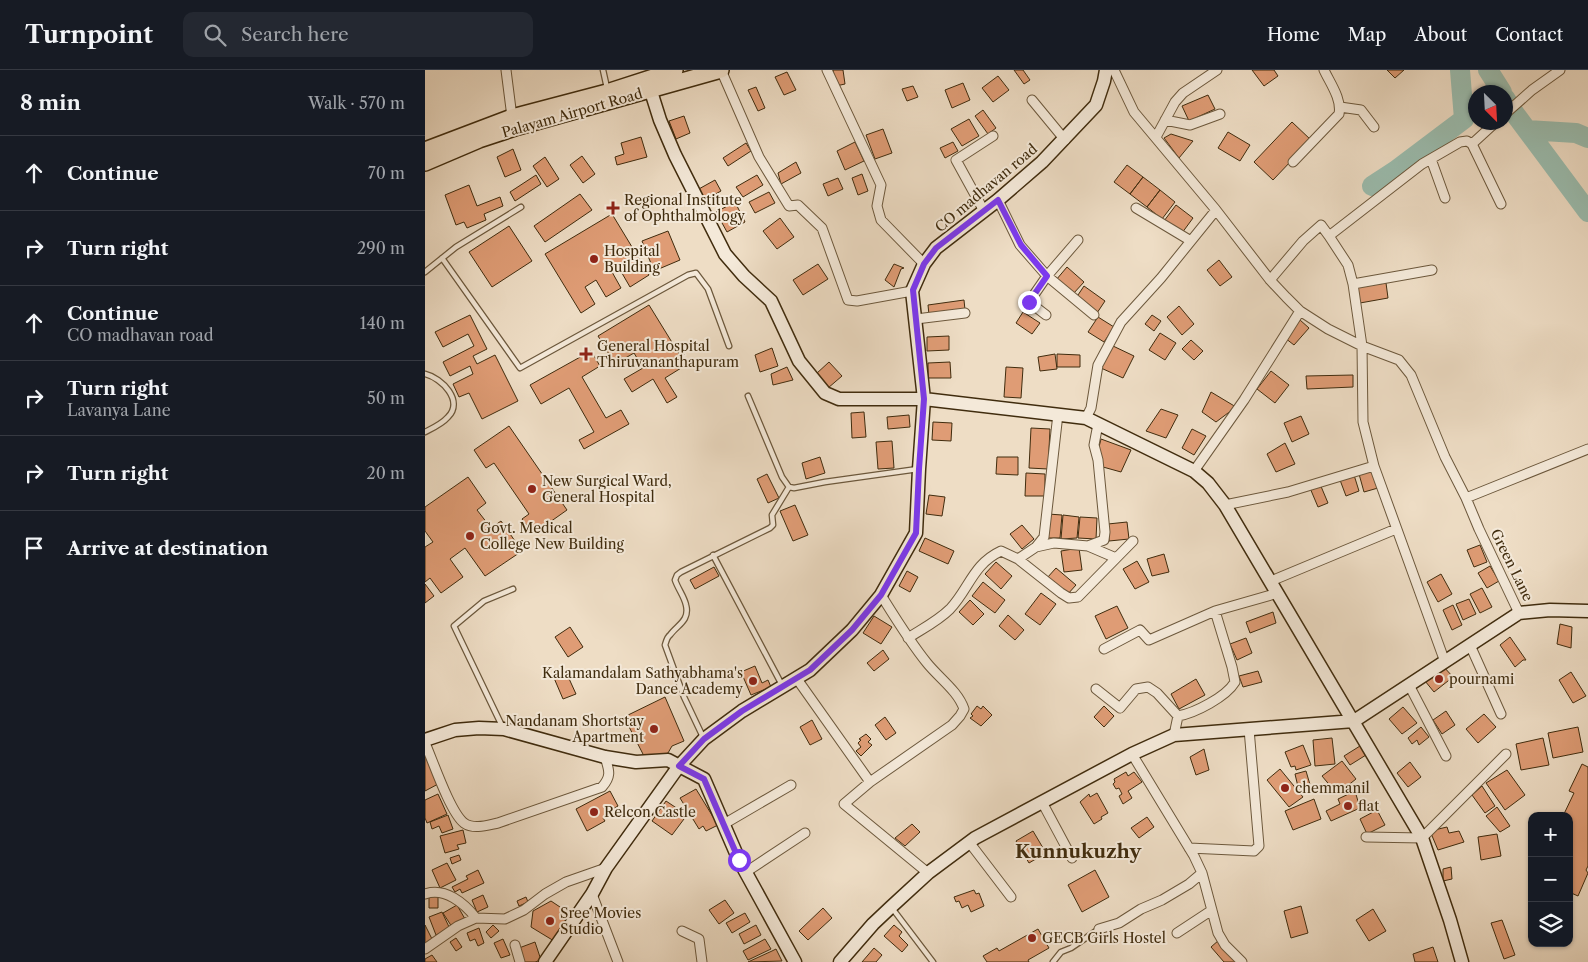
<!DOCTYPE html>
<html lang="en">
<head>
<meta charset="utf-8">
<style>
  body { margin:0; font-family:"Libre Caslon Text",serif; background:#242831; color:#f1f3f6 }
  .controls { position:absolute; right:15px; bottom:15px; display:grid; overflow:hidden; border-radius:10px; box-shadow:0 1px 4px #0004 }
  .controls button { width:45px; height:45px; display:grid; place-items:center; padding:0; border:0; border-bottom:1px solid #363941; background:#171b24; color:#f1f3f6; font:25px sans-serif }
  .compass { position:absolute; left:1043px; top:15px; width:45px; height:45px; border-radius:50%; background:#171b24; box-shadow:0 1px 4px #0004; rotate:156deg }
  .stop { position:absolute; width:15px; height:15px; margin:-11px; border:4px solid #7c3aed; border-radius:50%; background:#fff }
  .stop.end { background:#7c3aed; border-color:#fff; box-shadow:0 1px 5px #0008 }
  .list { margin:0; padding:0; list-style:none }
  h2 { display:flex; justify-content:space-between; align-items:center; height:65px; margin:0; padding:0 20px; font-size:21px }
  h2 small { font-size:16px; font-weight:400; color:#9ea1a6 }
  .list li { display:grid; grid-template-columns:32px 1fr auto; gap:15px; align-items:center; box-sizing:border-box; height:75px; padding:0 20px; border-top:1px solid #363941 }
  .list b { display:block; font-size:19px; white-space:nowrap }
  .list p { margin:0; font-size:16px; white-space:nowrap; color:#9ea1a6 }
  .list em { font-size:16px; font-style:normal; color:#9ea1a6 }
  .icon { flex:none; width:28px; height:28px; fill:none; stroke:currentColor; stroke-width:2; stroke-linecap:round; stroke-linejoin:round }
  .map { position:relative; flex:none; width:1163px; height:892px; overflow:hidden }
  header { display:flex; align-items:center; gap:30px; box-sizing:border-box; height:70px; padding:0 25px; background:#171b24; border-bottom:1px solid #363941 }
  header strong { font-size:24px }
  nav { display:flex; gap:28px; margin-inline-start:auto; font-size:18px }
  .search { width:350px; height:45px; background:#242831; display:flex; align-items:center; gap:12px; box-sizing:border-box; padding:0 18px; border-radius:10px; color:#9ea1a6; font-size:19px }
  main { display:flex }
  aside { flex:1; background:#171b24 }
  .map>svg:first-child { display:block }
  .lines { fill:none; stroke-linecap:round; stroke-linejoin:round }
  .river { stroke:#9bbdaf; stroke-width:20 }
  .building { fill:#df9c75; stroke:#402c0e }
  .lane-casing { stroke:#6c583c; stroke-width:7 }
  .street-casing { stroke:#6c583c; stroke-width:11 }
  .secondary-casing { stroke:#402c0e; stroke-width:15 }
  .primary-casing { stroke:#402c0e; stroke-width:18 }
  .lane { stroke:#f4e9d9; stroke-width:4.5 }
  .street { stroke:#f4e9d9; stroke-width:9 }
  .secondary { stroke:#f4e9d9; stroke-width:12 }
  .primary { stroke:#eeddc5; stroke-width:15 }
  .route { stroke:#7c3aed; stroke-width:6 }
  .poi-dot { fill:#8f2418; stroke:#f4e9d9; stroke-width:2 }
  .labels { text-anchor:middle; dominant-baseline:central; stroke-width:4; stroke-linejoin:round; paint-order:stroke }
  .street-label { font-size:14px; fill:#402c0e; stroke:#f4e9d9 }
  .poi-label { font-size:14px; fill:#402c0e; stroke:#f4e9d9; text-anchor:start }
  .district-label { font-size:19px; font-weight:bold; fill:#402c0e; stroke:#f4e9d9 }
</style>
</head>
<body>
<header>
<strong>Turnpoint</strong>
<div class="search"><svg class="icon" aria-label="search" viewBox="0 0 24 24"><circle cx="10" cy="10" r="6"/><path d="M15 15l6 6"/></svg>Search here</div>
<nav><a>Home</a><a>Map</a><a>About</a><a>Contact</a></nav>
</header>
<main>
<aside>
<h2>8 min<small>Walk · 570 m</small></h2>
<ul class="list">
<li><svg class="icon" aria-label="ahead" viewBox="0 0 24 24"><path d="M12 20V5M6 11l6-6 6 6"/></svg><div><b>Continue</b></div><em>70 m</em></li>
<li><svg class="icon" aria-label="right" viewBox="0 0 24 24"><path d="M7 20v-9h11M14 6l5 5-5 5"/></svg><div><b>Turn right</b></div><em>290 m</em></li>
<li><svg class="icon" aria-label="ahead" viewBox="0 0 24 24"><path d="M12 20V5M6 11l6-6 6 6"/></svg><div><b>Continue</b><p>CO madhavan road</p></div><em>140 m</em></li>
<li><svg class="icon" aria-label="right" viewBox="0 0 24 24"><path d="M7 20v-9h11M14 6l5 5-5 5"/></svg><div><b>Turn right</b><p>Lavanya Lane</p></div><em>50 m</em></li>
<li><svg class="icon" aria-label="right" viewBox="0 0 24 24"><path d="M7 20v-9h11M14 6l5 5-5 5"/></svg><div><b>Turn right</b></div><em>20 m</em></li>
<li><svg class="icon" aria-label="arrive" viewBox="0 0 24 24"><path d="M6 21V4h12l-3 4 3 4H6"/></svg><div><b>Arrive at destination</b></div></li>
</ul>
</aside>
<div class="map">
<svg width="1163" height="892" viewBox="0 0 1163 892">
  <rect width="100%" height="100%" fill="#eeddc5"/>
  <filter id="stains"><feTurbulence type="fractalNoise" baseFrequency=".004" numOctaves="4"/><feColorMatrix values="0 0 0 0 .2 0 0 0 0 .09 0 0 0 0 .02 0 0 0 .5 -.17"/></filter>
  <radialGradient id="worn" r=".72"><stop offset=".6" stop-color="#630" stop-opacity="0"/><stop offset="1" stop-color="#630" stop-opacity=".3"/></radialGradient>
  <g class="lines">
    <path class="river" d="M1063,0L1077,22
      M1080,28L1090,44L1163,142
      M1102,60L1151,63L1163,68
      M947,116L970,101L1039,49L1035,0"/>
  </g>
  <path class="building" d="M408,0H418L420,14L411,16Z
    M589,0H598L605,10L599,14Z
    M827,0H849L853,6L839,16Z
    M962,0H979L970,8Z
    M362,2L371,20L359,25L350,7Z
    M573,6L584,20L568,32L557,18Z
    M538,13L545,30L527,38L520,20Z
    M488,16L493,27L482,31L477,19Z
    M331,17L340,38L333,41L323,20Z
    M783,25L790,39L764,51L757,36Z
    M558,40L571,58L563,64L550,46Z
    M259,46L265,63L251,69L244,51Z
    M544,49L554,66L537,76L526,59Z
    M867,52L886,70L848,110L829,92Z
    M458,59L467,83L450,89L441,65Z
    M803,62L825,75L815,91L793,78Z
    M746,64L768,71L754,88L739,68Z
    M216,67L222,87L192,95L190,87L199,84L196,73Z
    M430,72L439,91L420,100L412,81Z
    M528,72L533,81L520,88L515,78Z
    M321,73L326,81L303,96L298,88Z
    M88,79L96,100L80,107L72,87Z
    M157,86L170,104L158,113L145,95Z
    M120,87L134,109L122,117L108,96Z
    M371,92L376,103L356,114L353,103Z
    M702,95L718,107L705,124L689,112Z
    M437,104L443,121L433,125L427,108Z
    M111,105L116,114L90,131L85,122Z
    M332,105L338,115L318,127L311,117Z
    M718,107L735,120L722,137L705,124Z
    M413,108L418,119L403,126L398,114Z
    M290,110L296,121L278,131L272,120Z
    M44,115L52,136L75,127L78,136L59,144L61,150L42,158L39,152L31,155L20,125Z
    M735,120L750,132L737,149L722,137Z
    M344,122L350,133L330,143L324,132Z
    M155,124L167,140L120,172L109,156Z
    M310,132L320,152L302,162L291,142Z
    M751,135L768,148L757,163L739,151Z
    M187,144L224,205L205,217L194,198L187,202L196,218L181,227L171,210L160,217L170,234L156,243L120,184Z
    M355,148L369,167L352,179L338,161Z
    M84,156L107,191L67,217L44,182Z
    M243,161L255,190L229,201L217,171Z
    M794,190L807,207L795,216L782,200Z
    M393,194L403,209L378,225L368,210Z
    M469,194L479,198L476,199L469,217L460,210Z
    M642,197L659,212L648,224L631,210Z
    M961,213L963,228L935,233L933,217Z
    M659,216L680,231L672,243L651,228Z
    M539,230L540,240L504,245L503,235Z
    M224,235L261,295L240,308L252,327L242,333L228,309L207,322L199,309L218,298L209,283L190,294L173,266Z
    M754,236L769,254L757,265L742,247Z
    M598,242L615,253L607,264L591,253Z
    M45,245L62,279L48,286L52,294L70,285L93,331L57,349L44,323L34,327L28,314L48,304L45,296L25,306L18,292L49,276L43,264L18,277L10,262Z
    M727,245L736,251L729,261L720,254Z
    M673,247L689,257L679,272L663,262Z
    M875,250L884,258L869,275L860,268Z
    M735,263L751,273L740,290L724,280Z
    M524,266V280L502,281V267Z
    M766,270L778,281L769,290L757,279Z
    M688,276L709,286L698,308L676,298Z
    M347,278L353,296L335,302L330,285Z
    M166,281L175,296L157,307L181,348L196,340L204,354L159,379L154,370L169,362L144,318L116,334L105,315Z
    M630,284L632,299L615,301L613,287Z
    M632,284L655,285V297H632Z
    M404,292L417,306L403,318L391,304Z
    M525,292L526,308H503V293Z
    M362,297L368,310L348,315L346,304Z
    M581,297L598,298L596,328L579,327Z
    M846,301L864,315L850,333L832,319Z
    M928,305V317L882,319L881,306Z
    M786,322L811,337L791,352L777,342Z
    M736,339L753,345L741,368L721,361Z
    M439,342L441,367L427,368L426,343Z
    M484,345L485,357L463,359L462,347Z
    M876,346L884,364L867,372L859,353Z
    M508,352L527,353L526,371L507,370Z
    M84,356L142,440L108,464L97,449L104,444L69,393L61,398L49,380Z
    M606,358L625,359L623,399L604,398Z
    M767,359L781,366L769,385L757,378Z
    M676,369L706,380L696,402L678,397L673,381Z
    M467,371L469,398L453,399L451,372Z
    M860,373L870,394L851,402L842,384Z
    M395,387L400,403L381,409L377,393Z
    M572,387H593V405L571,404Z
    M947,400L953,418L939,422L934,404Z
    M601,403L620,404V426H600Z
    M342,404L354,428L343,433L332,409Z
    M929,405L934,421L921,426L915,410Z
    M43,407L61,433L52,440L66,458L76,451L97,481L60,506L40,478L25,489L38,507L16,523L5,508L0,512V477L8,472L0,461V437Z
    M895,414L903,433L893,437L885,418Z
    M504,425L520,427L517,446L501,444Z
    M370,435L383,465L368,471L355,441Z
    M623,444L637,445L635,468H620Z
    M638,445L654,447L652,468L636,469Z
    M655,447L672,448L671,469L653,468Z
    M702,452L704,469L684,471L683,454Z
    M597,455L609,469L597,479L585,464Z
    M500,468L529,481L523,494L494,481Z
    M1055,475L1062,492L1049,497L1042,480Z
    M654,478L657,500L639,502L636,481Z
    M739,484L744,502L727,506L722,489Z
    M712,491L724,512L710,519L698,499Z
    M571,492L587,506L576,519L560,504Z
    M1065,496L1074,511L1062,518L1053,503Z
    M289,497L294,506L270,519L265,510Z
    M631,498L651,515L642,525L622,508Z
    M482,501L493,507L485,522L474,516Z
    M1016,504L1027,524L1013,532L1002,512Z
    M558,512L580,530L570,543L547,526Z
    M0,514L9,526L0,533Z
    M1057,518L1067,537L1055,543L1045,524Z
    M616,523L631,534L615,555L600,544Z
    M1044,529L1051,544L1038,550L1031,534Z
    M545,530L559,544L548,555L534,542Z
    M1028,535L1037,555L1027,560L1018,540Z
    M692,536L703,558L681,569L670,546Z
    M848,542L851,553L825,563L821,552Z
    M583,545L599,560L590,570L574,556Z
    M449,546L467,557L456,574L438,563Z
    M1135,554L1147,557L1146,578L1132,574Z
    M145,557L158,577L143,587L130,567Z
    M1085,567L1101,590H1098L1090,597L1075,575Z
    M821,568L827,583L812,590L805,574Z
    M458,580L464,589L449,601L442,593Z
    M330,596L337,613L343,610L346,617L326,625L316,602Z
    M1018,596L1028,607L1009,622L1000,611Z
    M833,601L837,612L818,617L814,606Z
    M141,602L151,624L138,629L129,608Z
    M1146,602L1161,626L1148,633L1134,610Z
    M771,609L780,625L754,639L746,624Z
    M240,627L259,671L247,676L243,683L236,687L220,688L199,647Z
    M552,636L556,639L558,636L567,645L556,656L545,648L548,646L546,644Z
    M679,636L689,646L679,657L669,647Z
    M978,637L992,653L977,664L964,649Z
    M1021,641L1030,655L1017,664L1008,650Z
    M1059,644L1071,657L1053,673L1041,659Z
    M460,647L471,663L461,670L450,655Z
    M387,650L397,669L385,675L375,657Z
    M996,657L1004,667L994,675L992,670L987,674L983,668Z
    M1153,657L1158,682L1128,688L1123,663Z
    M441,664L446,669L443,672L447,675L436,686L431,681L436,677L433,673L436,670L434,669Z
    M907,668L910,694L890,696L888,670Z
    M1118,668L1124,695L1096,700L1091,674Z
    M878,675L886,695L871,700L870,696L866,697L860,682Z
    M935,676L941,685L925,695L919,686Z
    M779,679L784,700L771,705L765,687Z
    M1,686L15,713L0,721V687Z
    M917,691L931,709L912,724L897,706Z
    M985,692L996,707L983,717L972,703Z
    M1157,694L1163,697V796L1161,800L1163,803L1153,826L1144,822V746H1138L1149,723L1144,721Z
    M855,699L878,727L864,737L842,710Z
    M1082,700L1100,725L1080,740L1061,713Z
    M881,701L886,718L874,721L870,704Z
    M701,702L703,706L709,702L717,712L703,721L707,728L698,734L694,726L697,724L694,718L691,719L688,714L690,712L689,709Z
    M1057,716L1070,736L1060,743L1047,725Z
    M271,719L293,755L281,761L278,756L274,759L255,728Z
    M185,721L193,736L186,740L187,743L178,748L180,751L162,761L151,739Z
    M930,721L935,738L906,751L901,741L915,734L913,729Z
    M672,723L683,743L676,747L677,749L669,754L655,732L664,724L665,727Z
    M13,724L22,744L2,753L0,748V730Z
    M889,729L896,749L868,760L860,741Z
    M241,731L262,745L247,765L227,751Z
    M1072,737L1085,756L1075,762L1061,746Z
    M952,740L960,755L942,764L935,749Z
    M23,745L28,759L17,763L14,756L7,759L5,752Z
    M722,747L729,757L714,768L706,758Z
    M487,754L495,762L480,776L470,768Z
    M1022,757L1024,763L1034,761L1039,772L1013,780L1005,761Z
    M38,760L41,773L32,775L34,779L20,783L15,766Z
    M608,761L621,783L604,793L591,771Z
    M1072,764L1076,786L1056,790L1053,767Z
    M34,785L36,790L27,794L25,788Z
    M22,793L31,810L15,818L7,800Z
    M1026,797L1027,809L1018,811V799Z
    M53,800L59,813L37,823L35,819L30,822L27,817L43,809L41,806Z
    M670,800L684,827L657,842L643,815Z
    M549,820L551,824L554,823L559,836L546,842L543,835L537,838L534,831L531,832L529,827Z
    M4,824H13V838H4Z
    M58,825L63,837L52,842L47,830Z
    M101,827L103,832L94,836L92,831Z
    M300,830L309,843L294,854L284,840Z
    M126,831L147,845L129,871L106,857L108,841Z
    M32,835L40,849L27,857L18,843Z
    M876,836L883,863L866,868L859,841Z
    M398,838L407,848L383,870L374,861Z
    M948,839L961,861L944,871L931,850Z
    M17,842L25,859L11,865L4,847Z
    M320,843L325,852L307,863L301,853Z
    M1077,850L1090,885L1079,889L1066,853Z
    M0,855L8,871L0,875Z
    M68,855L74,861L66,868L61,862Z
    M331,855L336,865L319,874L314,864Z
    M469,855L477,862L474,866L483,875L477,882L459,866Z
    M54,858L59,873L53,876L50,869L45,871L42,863Z
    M613,859L624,878L603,890L604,892H562L558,886L572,878L574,881Z
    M31,868L37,877L31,881L25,872Z
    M78,869L85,885L76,888L69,873Z
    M340,869L346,879L323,890L318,881Z
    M794,870L811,892H799L786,877Z
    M110,872L116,890L110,892H99L94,878Z
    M1008,877L1013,892H990L988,884Z
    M449,878L457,885L451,892H437Z
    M351,879L357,891L323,892L347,881Z
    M7,885L12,892H0V889Z"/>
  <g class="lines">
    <defs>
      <path id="lane" d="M178,0L182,18
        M17,188L95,298L263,205L271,203L283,219L304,276
        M0,202L31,177L96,137
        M0,304C17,308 39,331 23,347C17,354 8,358 0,362
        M323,326L357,407L364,417L369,418L400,412L493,399
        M288,485L357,615
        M78,658L29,556L59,531L88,519
        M278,667L259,627L240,575C241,572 242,567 245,565C252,555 265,551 261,535C259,526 253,519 250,510L252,505L256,502L345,458L348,455L347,445L364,417
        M467,838L508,892
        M628,892L636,882L646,878L674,859"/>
      <path id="street" d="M81,0L87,47
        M296,0L334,87L364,136L373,135L397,158L423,230L432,231L487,221
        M402,0L456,115L452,136L456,150L499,194
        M689,0L709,42L791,140L845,210L861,227L875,241L903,259L937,276L974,290L986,305L1020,387L1041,428L1054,459L1094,543
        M607,30L640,70
        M915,37L936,40L949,57
        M1080,44L1107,20L1135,0
        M740,50L765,55L795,44
        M731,67L750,32L758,23L792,0
        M1047,74L1071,52
        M1006,89L1020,128
        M868,92L914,44C917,29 905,13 899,0
        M573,130L595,175L622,206L669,245
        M711,138L766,171
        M559,141L531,90L568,66
        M904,166L923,195L928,214L937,276L938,352L949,396L1020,592
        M845,210L878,171L896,155L904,166L997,94L1035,72L1042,71L1047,74L1076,134
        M928,214L1007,200
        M621,245L604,232L622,206L653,170
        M491,249L540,243
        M661,348L666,338L673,295L696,252L736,208L791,140
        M769,401L819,330L875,241
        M1041,428L1163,379
        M800,435L863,422L949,396
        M663,476L691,488
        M611,477L629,473L663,476L679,470L680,462L673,390L669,375L673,354
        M593,489L611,477L619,467L633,344
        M846,511L971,459
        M456,525C471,549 485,572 502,593C514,608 533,621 539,639L535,646L527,655L445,712L419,734L503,803
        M790,541L853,523
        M483,568C497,559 513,551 525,539C544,519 548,494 576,481L593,489L636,523L644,528L653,527L708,471
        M1045,575L1076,644
        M679,579L715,560L724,570L790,541L807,597L810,612C801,627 770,643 753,646L749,665
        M372,609L445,712
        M984,615L1021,686
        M671,619L695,638L711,619L723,617L732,623L753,646
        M0,673C8,691 25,742 39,753C49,760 63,755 73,753L177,717C187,706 184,700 180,687
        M617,732L647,788
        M299,754L366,715
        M941,767L997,768L1081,684
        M544,772L586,827
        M764,778L829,781L834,776L824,659
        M321,802L380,763
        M777,803L793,863L800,875L817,892
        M0,824C20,817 39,833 51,848
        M167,824L193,892
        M674,859L694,853L716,839L737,830L764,814L777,803L769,786L707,684
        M257,861L274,869L277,892
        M752,863L787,840
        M90,875L95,892
        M0,879L33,856L51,848L80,849L99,840L120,824L141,812L181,798"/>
      <path id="secondary" d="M223,12L235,50L250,85L300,184L319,206L346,231L374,291L400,323L414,329H499L661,348L769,401L783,413L800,435L997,768L1025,850L1037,892
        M0,670L30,660L54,658L79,659L180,687L211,692L243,690L279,709L314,790L370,892
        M120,892L167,824L181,798L254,696L279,669L317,641L385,600L427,560L456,525L491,463L494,399L499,329L487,221L499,194L511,178L573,130L617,92L671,35L679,11L681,0
        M415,892L448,854L466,837L503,803L550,768L707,684L749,665L929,651L1094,543L1125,540L1163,541"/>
      <path id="primary" d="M0,80L87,47L182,22L250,0
        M0,93L54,70L93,57L296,0"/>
    </defs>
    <use href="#lane" class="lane-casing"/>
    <use href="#street" class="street-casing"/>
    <use href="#secondary" class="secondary-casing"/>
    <use href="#primary" class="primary-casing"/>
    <use href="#lane" class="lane"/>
    <use href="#street" class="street"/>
    <use href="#secondary" class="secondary"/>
    <use href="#primary" class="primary"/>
  </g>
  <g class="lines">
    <path class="route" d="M314,790L279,709L254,696L279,669L317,641L385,600L427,560L456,525L491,463L494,399L499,329L488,220L499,194L511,178L573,130L596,175L622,206L604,232"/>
  </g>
  <g class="poi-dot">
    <path d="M185.5 130.5h5v5h5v5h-5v5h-5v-5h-5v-5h5z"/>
    <circle cx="169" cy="189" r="5"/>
    <path d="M158.5 276.5h5v5h5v5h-5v5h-5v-5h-5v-5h5z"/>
    <circle cx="107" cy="419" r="5"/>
    <circle cx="45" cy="466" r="5"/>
    <circle cx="1014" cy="609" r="5"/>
    <circle cx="328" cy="611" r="5"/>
    <circle cx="229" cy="659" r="5"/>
    <circle cx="860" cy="718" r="5"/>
    <circle cx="923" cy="736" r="5"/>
    <circle cx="169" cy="742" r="5"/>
    <circle cx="125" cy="851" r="5"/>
    <circle cx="607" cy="868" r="5"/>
  </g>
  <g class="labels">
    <g class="street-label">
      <text transform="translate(147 43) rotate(-16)">Palayam Airport Road</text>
      <text transform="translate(561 118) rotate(-40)">CO madhavan road</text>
      <text transform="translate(1087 495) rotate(64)">Green Lane</text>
    </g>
    <g class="poi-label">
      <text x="199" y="130">Regional Institute<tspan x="199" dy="16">of Ophthalmology</tspan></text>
      <text x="179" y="181">Hospital<tspan x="179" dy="16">Building</tspan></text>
      <text x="172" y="276">General Hospital<tspan x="172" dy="16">Thiruvananthapuram</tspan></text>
      <text x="117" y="411">New Surgical Ward,<tspan x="117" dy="16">General Hospital</tspan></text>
      <text x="55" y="458">Govt. Medical<tspan x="55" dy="16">College New Building</tspan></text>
      <text x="318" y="603" text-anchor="end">Kalamandalam Sathyabhama's<tspan x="318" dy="16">Dance Academy</tspan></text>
      <text x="1024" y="609">pournami</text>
      <text x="219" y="651" text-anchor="end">Nandanam Shortstay<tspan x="219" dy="16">Apartment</tspan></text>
      <text x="870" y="718">chemmanil</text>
      <text x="933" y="736">flat</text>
      <text x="179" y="742">Relcon Castle</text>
      <text x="135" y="843">Sree Movies<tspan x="135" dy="16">Studio</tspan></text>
      <text x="617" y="868">GECB Girls Hostel</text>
    </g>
    <g class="district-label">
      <text x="653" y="781">Kunnukuzhy</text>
    </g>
  </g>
  <rect width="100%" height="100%" filter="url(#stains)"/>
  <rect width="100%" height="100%" fill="url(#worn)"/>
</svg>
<div class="controls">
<button>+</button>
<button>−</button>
<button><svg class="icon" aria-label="layers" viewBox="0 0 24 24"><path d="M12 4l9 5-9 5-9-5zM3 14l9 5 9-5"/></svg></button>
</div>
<svg class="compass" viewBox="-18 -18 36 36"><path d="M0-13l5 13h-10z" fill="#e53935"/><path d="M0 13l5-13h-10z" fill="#9ea1a6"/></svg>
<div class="stop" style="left:314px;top:790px"></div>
<div class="stop end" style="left:604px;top:232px"></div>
</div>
</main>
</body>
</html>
